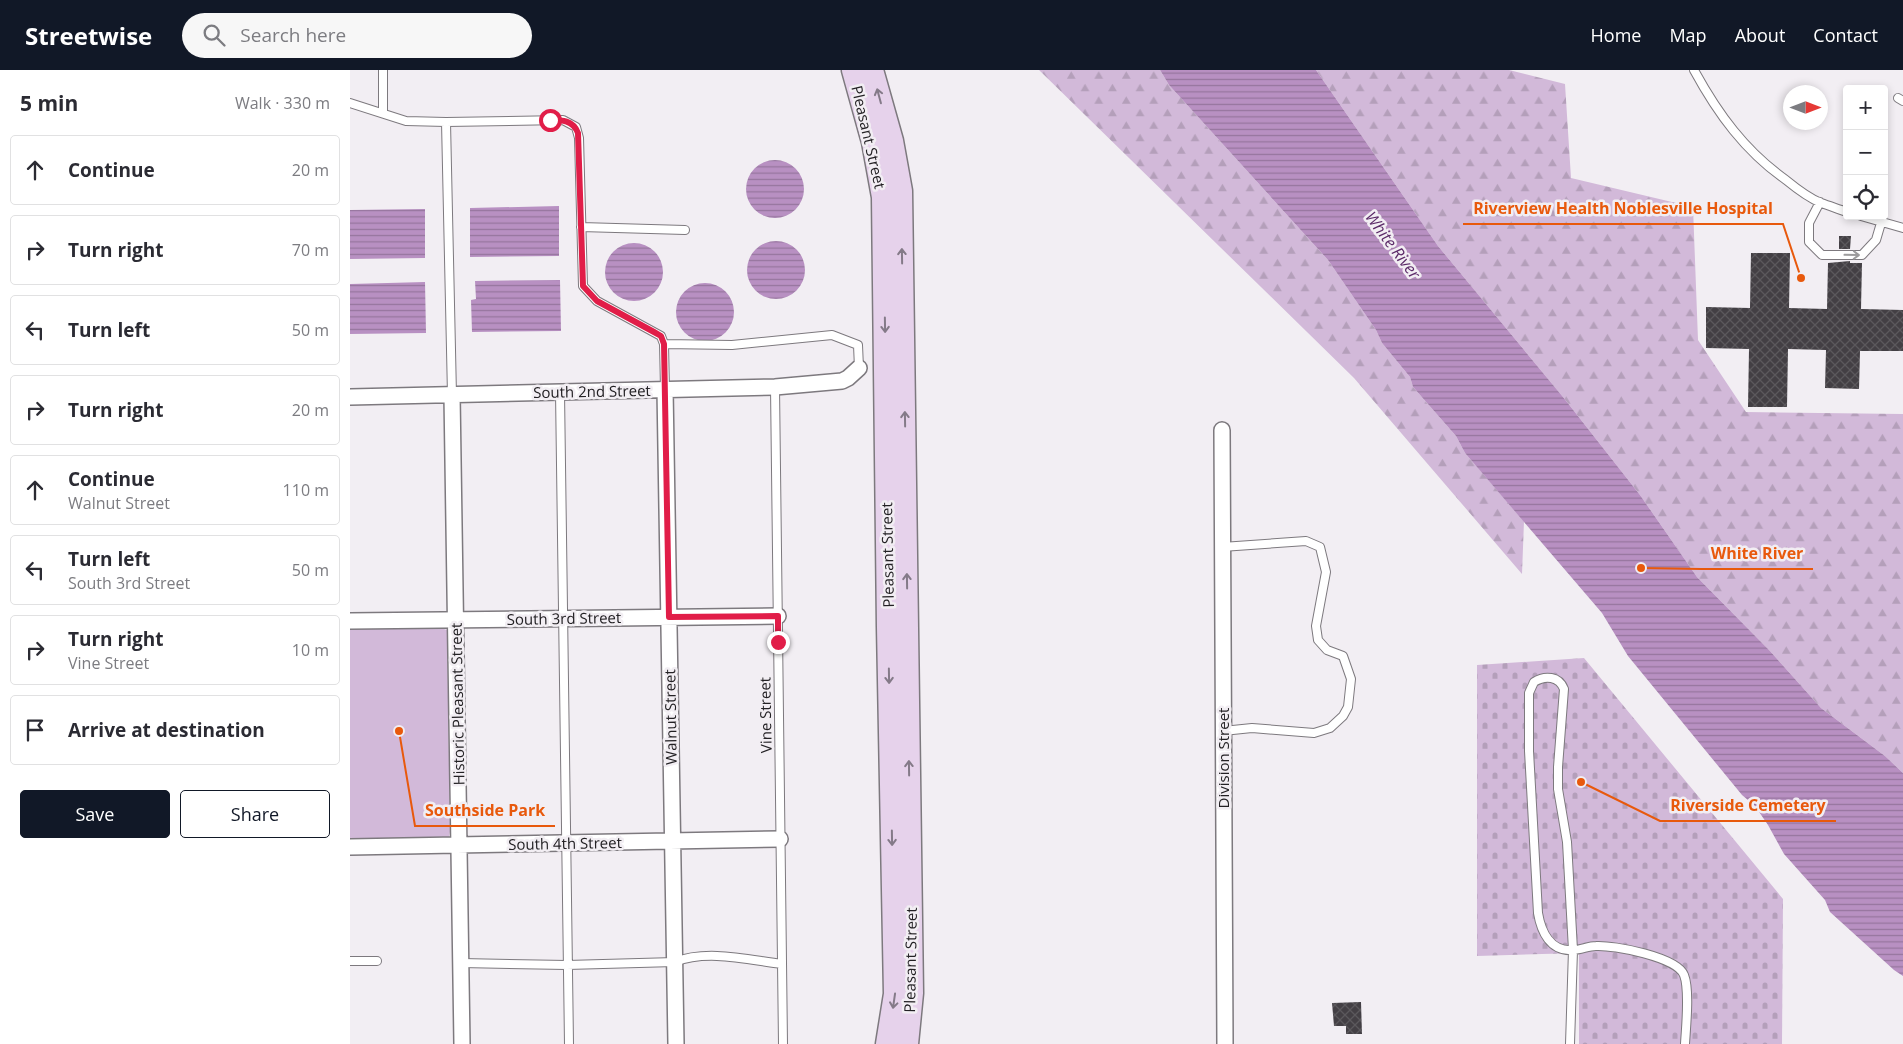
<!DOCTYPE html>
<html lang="en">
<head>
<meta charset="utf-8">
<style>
  body { margin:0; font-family:"Open Sans",sans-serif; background:#f7f7f7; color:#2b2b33 }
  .controls { position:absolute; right:15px; top:15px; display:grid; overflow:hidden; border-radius:5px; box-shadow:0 2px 8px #0003 }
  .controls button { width:45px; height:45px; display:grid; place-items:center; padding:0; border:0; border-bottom:1px solid #e1e1e2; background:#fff; color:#2b2b33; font:25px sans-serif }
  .compass { position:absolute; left:1433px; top:15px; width:45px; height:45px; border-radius:50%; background:#fff; box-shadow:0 2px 8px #0003; rotate:90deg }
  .stop { position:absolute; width:15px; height:15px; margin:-11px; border:4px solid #e11d48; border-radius:50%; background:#fff }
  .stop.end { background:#e11d48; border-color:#fff; box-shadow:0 1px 5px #0008 }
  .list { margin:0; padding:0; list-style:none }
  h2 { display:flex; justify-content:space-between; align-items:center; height:65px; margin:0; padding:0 20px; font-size:21px }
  h2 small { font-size:16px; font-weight:400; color:#7c7c81 }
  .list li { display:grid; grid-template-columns:32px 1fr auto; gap:15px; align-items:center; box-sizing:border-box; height:70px; margin:0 10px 10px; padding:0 10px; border:1px solid #e1e1e2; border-radius:5px }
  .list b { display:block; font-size:19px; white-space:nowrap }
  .list p { margin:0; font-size:16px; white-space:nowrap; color:#7c7c81 }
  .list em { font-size:16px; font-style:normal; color:#7c7c81 }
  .actions { display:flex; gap:10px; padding:15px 20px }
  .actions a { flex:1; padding:11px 0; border:1px solid #111827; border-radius:5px; text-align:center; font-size:18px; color:#111827 }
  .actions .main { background:#111827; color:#fff }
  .icon { flex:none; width:28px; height:28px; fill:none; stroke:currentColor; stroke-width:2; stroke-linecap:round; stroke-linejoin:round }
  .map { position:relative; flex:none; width:1553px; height:974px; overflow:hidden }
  header { display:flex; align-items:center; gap:30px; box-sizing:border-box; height:70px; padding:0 25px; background:#111827; color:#fff }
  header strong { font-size:24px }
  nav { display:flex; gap:28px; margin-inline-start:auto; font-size:18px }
  .search { width:350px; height:45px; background:#f7f7f7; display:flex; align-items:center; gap:12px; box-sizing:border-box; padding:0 18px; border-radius:28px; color:#7c7c81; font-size:19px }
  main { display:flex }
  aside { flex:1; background:#fff }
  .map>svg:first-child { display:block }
  .green { fill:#d2b9d9 }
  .forest { fill:url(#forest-firs) }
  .cemetery { fill:url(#cemetery-stones) }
  .water { fill:url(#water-rules) }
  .building { fill:url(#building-cross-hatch) }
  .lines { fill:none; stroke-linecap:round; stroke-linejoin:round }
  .lane-casing { stroke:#7d797e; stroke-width:10 }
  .street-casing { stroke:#7d797e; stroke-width:18 }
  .secondary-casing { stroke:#7d797e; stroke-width:25 }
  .lane { stroke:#fff; stroke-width:8 }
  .street { stroke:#fff; stroke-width:15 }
  .secondary { stroke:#e6d2eb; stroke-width:22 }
  .oneway { stroke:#847a88 }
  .oneway2 { stroke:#9c9b9c }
  .route { stroke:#e11d48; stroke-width:6 }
  .labels { text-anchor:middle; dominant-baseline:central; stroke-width:5; stroke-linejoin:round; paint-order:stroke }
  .street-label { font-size:15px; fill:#232124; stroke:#f2eef3 }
  .water-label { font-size:16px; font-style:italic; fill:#5b2a68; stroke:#f2eef3 }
  .leader { fill:none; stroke:#e8590c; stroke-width:2 }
  .callout-dot { fill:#e8590c; stroke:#f2eef3; stroke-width:2 }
  .callout-label { font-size:16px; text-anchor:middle; font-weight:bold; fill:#e8590c; stroke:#f2eef3; stroke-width:5; stroke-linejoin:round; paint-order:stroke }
</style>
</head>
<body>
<header>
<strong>Streetwise</strong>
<div class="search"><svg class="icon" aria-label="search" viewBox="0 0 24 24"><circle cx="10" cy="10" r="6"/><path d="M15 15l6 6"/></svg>Search here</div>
<nav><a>Home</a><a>Map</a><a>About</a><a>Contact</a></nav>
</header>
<main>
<aside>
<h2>5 min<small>Walk · 330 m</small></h2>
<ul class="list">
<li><svg class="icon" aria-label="ahead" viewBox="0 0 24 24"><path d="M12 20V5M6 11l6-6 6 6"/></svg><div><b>Continue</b></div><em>20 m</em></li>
<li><svg class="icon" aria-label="right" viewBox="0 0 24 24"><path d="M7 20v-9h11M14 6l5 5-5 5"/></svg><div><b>Turn right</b></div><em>70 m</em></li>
<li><svg class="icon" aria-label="left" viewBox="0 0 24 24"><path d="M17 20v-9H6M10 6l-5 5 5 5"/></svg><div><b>Turn left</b></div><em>50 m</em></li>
<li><svg class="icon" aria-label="right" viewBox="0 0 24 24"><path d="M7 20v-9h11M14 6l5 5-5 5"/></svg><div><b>Turn right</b></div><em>20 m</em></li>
<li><svg class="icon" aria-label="ahead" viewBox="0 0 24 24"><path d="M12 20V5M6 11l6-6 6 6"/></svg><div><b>Continue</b><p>Walnut Street</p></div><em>110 m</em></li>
<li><svg class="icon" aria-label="left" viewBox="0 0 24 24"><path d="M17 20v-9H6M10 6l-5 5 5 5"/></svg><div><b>Turn left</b><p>South 3rd Street</p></div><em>50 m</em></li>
<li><svg class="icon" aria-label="right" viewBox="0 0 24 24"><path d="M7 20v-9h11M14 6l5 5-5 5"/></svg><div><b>Turn right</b><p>Vine Street</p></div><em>10 m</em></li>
<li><svg class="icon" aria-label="arrive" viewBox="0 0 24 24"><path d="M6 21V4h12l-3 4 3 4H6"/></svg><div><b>Arrive at destination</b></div></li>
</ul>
<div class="actions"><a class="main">Save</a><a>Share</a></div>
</aside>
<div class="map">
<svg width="1553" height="974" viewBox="0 0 1553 974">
  <defs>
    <pattern id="forest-firs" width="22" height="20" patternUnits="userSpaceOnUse" patternTransform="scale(1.25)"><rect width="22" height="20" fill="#d2b9d9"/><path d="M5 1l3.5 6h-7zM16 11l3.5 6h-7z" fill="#b49fba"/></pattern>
    <pattern id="cemetery-stones" width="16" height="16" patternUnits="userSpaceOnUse" patternTransform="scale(1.25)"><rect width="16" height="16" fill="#d2b9d9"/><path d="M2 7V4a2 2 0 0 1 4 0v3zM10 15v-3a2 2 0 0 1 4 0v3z" fill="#b49fba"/></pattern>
    <pattern id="water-rules" width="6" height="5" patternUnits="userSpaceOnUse" patternTransform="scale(1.25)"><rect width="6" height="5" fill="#b890c2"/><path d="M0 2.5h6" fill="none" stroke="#95759d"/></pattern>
    <pattern id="building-cross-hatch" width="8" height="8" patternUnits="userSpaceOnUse" patternTransform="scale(1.25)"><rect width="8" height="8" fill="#433f44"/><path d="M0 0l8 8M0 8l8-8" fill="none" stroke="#5b585c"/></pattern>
  </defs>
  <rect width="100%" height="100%" fill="#f2eef3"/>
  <path class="green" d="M82,555L97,560L100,762L99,767L92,769L0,771V556Z"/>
  <path class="forest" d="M689,0H810L819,15L978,190L1026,260L1032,273L1060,307L1063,317L1106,366L1115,383L1174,451L1172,504L1004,308Z
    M966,0H1159L1215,14L1221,108L1343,137L1348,270L1396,342L1553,344V703L1535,686L1471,638L1420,581L1347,507L1290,425L1213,327L1088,176Z"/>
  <path class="cemetery" d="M1234,588L1433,829L1432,974H1229V883L1127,886V595Z"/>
  <path class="water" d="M810,0H966L1088,176L1213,327L1290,425L1347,507L1420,581L1471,638L1535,686L1553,703V906L1544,900L1480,842L1475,830L1434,784L1418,755L1405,736L1392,725L1278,586L1252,543L1115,383L1106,366L1063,317L1060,307L1032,273L1026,260L978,190L819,15Z
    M396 119a29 29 0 1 1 58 0a29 29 0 1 1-58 0Z
    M209,136V186L120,187V138Z
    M75,139V188L0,189V140Z
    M397 200a29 29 0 1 1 58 0a29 29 0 1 1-58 0Z
    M255 202a29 29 0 1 1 58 0a29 29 0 1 1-58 0Z
    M210,210L211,261L122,262L121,230L126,229L125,211Z
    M75,212L76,263L0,264V214Z
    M326 242a29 29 0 1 1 58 0a29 29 0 1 1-58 0Z"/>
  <path class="building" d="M1489,166H1501L1500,179H1489Z
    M1401,183H1440L1439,238L1477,239L1478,193L1500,191V193H1512L1511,239L1553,240V281H1510L1509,319L1475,318L1476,280L1438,279L1437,337H1398L1399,279L1356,278V237L1400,238Z
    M1011,932L1012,964H996V956H984L982,933Z"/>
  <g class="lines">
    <defs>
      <path id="lane" d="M1344,0C1368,44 1395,81 1436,110C1447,119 1459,128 1471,133C1480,136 1488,139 1497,142
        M1548,28L1553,31
        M0,33L56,51L96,52L213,50L226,57L229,68L233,216L247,231L311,266L314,274L315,319
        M33,43V0
        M96,52L102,325
        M1470,132L1459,153V172L1472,185H1512L1526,170L1531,153
        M1511,146L1553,158
        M231,157L335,160
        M314,274L382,275L482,265L508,275L509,298
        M425,317L433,974
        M210,322L219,974
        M872,477L956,471L970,477L976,502L966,556L968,570L977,580L993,586L1001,609L998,637L993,646L980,658L964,663L902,658L873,661
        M0,891H27
        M111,893L217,895L325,892C357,879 399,890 432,894
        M1220,974L1223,880L1217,772L1208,719V697L1214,619C1209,606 1195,605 1184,612L1179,623V681L1188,843C1191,861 1200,882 1223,880C1231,880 1238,876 1246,876C1264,875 1327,887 1334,905C1340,920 1336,956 1335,974"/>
      <path id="street" d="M315,319L326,974
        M102,325L112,974
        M0,327L425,317L492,311L498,308L509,298
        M872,360L875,974
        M0,551L428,546
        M0,777L430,769"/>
      <path id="secondary" d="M503,0L523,72L533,127L538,557L545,924L537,974
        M522,0L542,71L551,121L562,923L557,974"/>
    </defs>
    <use href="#lane" class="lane-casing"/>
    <use href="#street" class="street-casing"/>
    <use href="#secondary" class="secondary-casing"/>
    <use href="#lane" class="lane"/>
    <use href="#street" class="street"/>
    <use href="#secondary" class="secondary"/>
  </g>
  <defs><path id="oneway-shaft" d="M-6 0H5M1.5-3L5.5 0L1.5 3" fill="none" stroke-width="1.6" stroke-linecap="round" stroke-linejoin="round" transform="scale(1.25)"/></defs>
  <g class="oneway">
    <use href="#oneway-shaft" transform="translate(529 26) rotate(-105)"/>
    <use href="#oneway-shaft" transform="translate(552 186) rotate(-91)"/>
    <use href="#oneway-shaft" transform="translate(535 255) rotate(89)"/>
    <use href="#oneway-shaft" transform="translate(555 349) rotate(-91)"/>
    <use href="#oneway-shaft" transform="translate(557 511) rotate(-91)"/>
    <use href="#oneway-shaft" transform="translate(539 606) rotate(89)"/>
    <use href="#oneway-shaft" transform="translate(559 698) rotate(-91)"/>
    <use href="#oneway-shaft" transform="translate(542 768) rotate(89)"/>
    <use href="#oneway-shaft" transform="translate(544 931) rotate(98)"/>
  </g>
  <use class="oneway2" href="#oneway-shaft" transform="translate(1502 185) rotate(1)"/>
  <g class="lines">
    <path class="route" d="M200,50C212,50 223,50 228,63L233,216L247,231L304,262L311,266L314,274L319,547L428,546V572"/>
  </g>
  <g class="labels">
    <g class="street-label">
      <text transform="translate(519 67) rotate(77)">Pleasant Street</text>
      <text transform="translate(242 321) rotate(-1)">South 2nd Street</text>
      <text transform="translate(537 485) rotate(-91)">Pleasant Street</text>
      <text transform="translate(214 548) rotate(-1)">South 3rd Street</text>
      <text transform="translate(107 634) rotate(-91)">Historic Pleasant Street</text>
      <text transform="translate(415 645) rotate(-91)">Vine Street</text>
      <text transform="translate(320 647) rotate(-91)">Walnut Street</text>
      <text transform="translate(873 688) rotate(-90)">Division Street</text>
      <text transform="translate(215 773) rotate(-1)">South 4th Street</text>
      <text transform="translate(560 890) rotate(-89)">Pleasant Street</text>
    </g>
    <g class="water-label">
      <text transform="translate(1043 175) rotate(53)">White River</text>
    </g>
  </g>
  <path class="leader" d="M1451 208L1433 154H1113M1291 498L1351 499H1463M1231 712L1310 751H1486M49 661L65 756H205"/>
  <g class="callout-dot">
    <circle cx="1451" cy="208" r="5"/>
    <circle cx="1291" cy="498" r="5"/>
    <circle cx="1231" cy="712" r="5"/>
    <circle cx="49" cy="661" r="5"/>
  </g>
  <g class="callout-label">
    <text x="1273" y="144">Riverview Health Noblesville Hospital</text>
    <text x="1407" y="489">White River</text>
    <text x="1398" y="741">Riverside Cemetery</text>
    <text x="135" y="746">Southside Park</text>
  </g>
</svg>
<div class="controls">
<button>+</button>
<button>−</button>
<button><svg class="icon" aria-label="locate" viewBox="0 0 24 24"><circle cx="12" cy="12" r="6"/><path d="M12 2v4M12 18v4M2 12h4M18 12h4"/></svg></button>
</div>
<svg class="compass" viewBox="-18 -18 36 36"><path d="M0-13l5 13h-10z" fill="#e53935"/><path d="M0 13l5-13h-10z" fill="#7c7c81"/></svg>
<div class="stop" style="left:200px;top:50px"></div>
<div class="stop end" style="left:428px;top:572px"></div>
</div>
</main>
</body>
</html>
